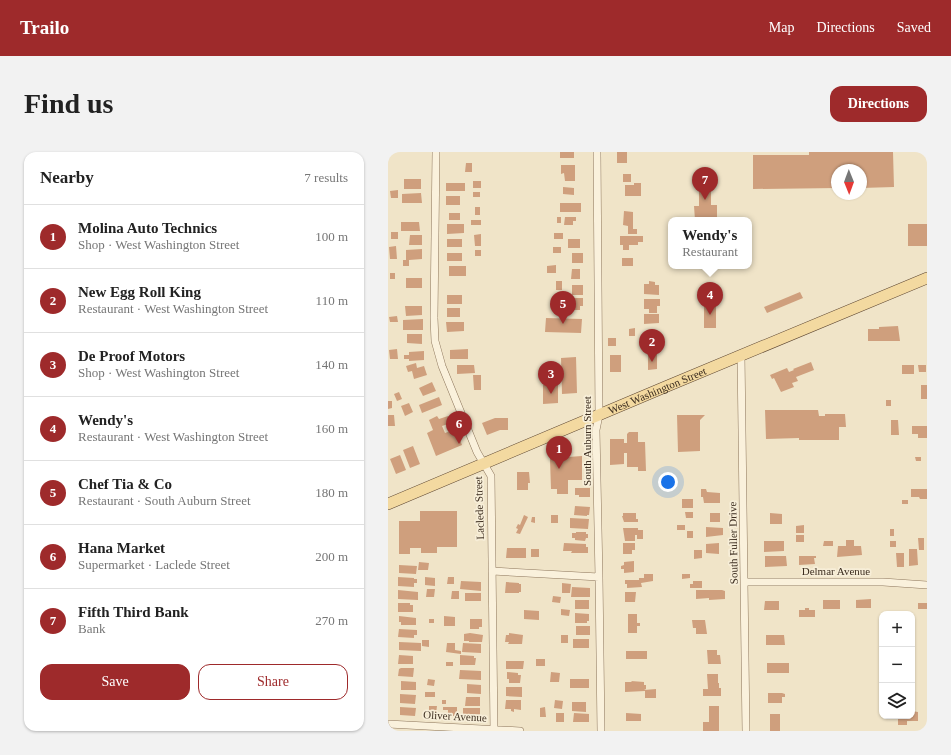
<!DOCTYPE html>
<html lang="en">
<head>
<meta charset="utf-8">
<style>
  body { margin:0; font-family:Georgia,serif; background:#f2f2f2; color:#222 }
  .controls { position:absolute; right:12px; bottom:12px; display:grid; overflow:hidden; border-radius:8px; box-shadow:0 1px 3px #0004 }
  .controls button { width:36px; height:36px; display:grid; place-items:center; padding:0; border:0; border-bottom:1px solid #e0e0e0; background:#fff; color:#222; font:20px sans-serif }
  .compass { position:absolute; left:443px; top:12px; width:36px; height:36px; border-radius:50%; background:#fff; box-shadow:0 1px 3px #0004; rotate:179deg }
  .you { position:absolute; left:280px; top:330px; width:14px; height:14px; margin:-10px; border:3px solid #fff; border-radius:50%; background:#1a73e8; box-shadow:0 0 0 6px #1a73e833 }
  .badge { display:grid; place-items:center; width:26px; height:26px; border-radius:50%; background:#9e2a2b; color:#fff; font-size:13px; font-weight:700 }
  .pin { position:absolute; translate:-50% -33px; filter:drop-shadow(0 1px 2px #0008) }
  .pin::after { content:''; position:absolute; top:21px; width:14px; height:12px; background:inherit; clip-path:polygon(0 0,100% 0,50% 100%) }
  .popup { position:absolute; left:280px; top:65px; width:84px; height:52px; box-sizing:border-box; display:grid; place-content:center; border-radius:8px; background:#fff; filter:drop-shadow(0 1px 3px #0005); font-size:13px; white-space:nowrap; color:#767676 }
  .popup b { font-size:15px; color:#222 }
  .popup::after { content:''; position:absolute; left:50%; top:100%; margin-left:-8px; border:8px solid transparent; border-top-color:#fff }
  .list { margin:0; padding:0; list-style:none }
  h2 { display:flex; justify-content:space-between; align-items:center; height:52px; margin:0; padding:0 16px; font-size:17px }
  h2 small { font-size:13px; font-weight:400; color:#767676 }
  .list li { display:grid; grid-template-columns:26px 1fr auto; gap:12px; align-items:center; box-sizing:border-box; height:64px; padding:0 16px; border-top:1px solid #e0e0e0 }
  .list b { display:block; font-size:15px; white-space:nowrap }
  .list p { margin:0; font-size:13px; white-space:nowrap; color:#767676 }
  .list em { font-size:13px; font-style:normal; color:#767676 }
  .actions { display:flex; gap:8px; padding:12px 16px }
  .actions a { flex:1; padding:9px 0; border:1px solid #9e2a2b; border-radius:12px; text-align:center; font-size:14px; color:#9e2a2b }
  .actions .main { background:#9e2a2b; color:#fff }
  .icon { flex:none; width:22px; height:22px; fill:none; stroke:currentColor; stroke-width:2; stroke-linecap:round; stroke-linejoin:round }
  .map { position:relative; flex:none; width:539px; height:579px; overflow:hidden; border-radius:12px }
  header { display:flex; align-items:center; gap:24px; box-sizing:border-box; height:56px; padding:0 20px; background:#9e2a2b; color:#fff }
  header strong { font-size:19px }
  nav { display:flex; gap:22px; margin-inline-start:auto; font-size:14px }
  .intro { display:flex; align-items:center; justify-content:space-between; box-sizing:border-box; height:96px; padding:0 24px }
  h1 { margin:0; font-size:28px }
  .button { padding:10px 18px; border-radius:12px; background:#9e2a2b; color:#fff; font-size:14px; font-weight:700 }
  main { display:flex; gap:24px; padding:0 24px }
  aside { flex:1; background:#fff; border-radius:12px; box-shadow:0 1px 3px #0004 }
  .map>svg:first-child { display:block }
  .building { fill:#cf9f7d }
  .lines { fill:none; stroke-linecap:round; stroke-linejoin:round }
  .street-casing { stroke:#8d765c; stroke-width:8 }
  .primary-casing { stroke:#5b4430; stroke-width:12 }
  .street { stroke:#faf1dc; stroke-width:7 }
  .primary { stroke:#f3d9a0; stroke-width:11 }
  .labels { text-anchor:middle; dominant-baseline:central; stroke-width:3.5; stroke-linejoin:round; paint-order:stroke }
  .street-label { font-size:11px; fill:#3d2e20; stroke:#f7eed8 }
</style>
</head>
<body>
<header>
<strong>Trailo</strong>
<nav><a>Map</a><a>Directions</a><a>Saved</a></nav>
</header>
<div class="intro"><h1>Find us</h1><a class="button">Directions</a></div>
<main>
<aside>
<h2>Nearby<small>7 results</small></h2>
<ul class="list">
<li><span class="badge">1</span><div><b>Molina Auto Technics</b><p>Shop · West Washington Street</p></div><em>100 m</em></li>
<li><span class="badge">2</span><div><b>New Egg Roll King</b><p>Restaurant · West Washington Street</p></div><em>110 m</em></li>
<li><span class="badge">3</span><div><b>De Proof Motors</b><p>Shop · West Washington Street</p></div><em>140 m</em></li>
<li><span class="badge">4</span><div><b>Wendy's</b><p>Restaurant · West Washington Street</p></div><em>160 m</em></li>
<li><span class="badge">5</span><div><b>Chef Tia &amp; Co</b><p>Restaurant · South Auburn Street</p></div><em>180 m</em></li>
<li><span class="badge">6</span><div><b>Hana Market</b><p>Supermarket · Laclede Street</p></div><em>200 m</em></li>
<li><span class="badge">7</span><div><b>Fifth Third Bank</b><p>Bank</p></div><em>270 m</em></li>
</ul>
<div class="actions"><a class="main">Save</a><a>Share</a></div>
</aside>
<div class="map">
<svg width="539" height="579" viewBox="0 0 539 579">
  <rect width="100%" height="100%" fill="#f0e4c8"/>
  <path class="building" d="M172,0H186V6H172Z
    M229,0H239V11H229Z
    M421,0H505L506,35L473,36V18H449V36L365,37V3H421Z
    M78,11H84V20H77Z
    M173,13H187V29H177L176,21L173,22Z
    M235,22H243V30H235Z
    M16,27H33V37H16Z
    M85,29H93V36H85Z
    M58,31H77V39H58Z
    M246,31H253V44H237V33H246Z
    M311,33H323V53H329V68H307L306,54H311Z
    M175,35L186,36V43L175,42Z
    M10,38V46H3L2,39Z
    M85,40H92V45H85Z
    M33,41L34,51H14V42Z
    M58,44H72V53H58Z
    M172,51H193V60H172Z
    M87,55H92V63H87Z
    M236,59L245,60V77H249V82H240V74L235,73Z
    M61,61H72V68H61Z
    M169,65H173V71H169Z
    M177,65H188V69H185V73H176Z
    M83,68H93V73H83Z
    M13,70H31L32,79H13Z
    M59,72H76V81L59,82Z
    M520,72H539V94H520Z
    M3,80H10V87H3Z
    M166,81H175V87H166Z
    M93,82V94H87L86,83Z
    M22,83H34V93H21Z
    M232,84H255V90H250V93H241V98H235V93H232Z
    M59,87H74V95H59Z
    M180,87H192V96H180Z
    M8,94L9,107H2L1,95Z
    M165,95H173V101H165Z
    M34,97V107L21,108V114H15V108H18V98Z
    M87,98H93V104H87Z
    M59,101H74V109H59Z
    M184,101H195V111H184Z
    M234,106H245V114H234Z
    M168,113V121H159V114Z
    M61,114H78V124H61Z
    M184,117H192V127H183Z
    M2,121H7V127H2Z
    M18,126H34V136H18Z
    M168,129H174V138H168Z
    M261,129L267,130V133H271V143L256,142V132H261Z
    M184,133H195V143H184Z
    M412,140L415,146L379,161L376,155Z
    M59,143H74V152H59Z
    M322,143H328V176H316V149H322Z
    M180,146H195V154H192V158H180Z
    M256,147H272V154H269V161H261V157H256Z
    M169,149L177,150V159H169Z
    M17,154H34V163L18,164Z
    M59,156H72V165H59Z
    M256,162H271V171L256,172Z
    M9,164L10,170H2L1,165Z
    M158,166L194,167L193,181L157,180Z
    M35,167V178H15V168Z
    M58,170H76V179L59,180Z
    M510,174L512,189H480V177H491V175Z
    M247,176V184H241V177Z
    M19,182H34V192L19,191Z
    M220,186H228V194H220Z
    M9,197L10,207H2L1,198Z
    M80,197V207H62V198Z
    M36,199V208L21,209V207H16V203H21V200Z
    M260,202H269V217L260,218Z
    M222,203H233V220H222Z
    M188,205L189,241L174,242L173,206Z
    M423,210L426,218L408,225L410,229L404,231L406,235L393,240L386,226L384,227L382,223L399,216L401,220L406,218L405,217Z
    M28,211L29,216L36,214L39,223L26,227L24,219L20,220L18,214Z
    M69,213H86L87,221L69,222Z
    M514,213H526V222H514Z
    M530,213H538V220H531Z
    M160,215H170V251L155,252V233H160Z
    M85,223H93V238H86Z
    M44,230L48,239L35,244L31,236Z
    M533,233H539V247H533Z
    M11,240L14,247L9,249L6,242Z
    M51,245L54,253L34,261L31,253Z
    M498,248H503V254H498Z
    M0,249H4V256L0,257Z
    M21,251L25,260L17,264L13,254Z
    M377,258H430L431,264H437V262H457L458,275H451V288H411V286L378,287Z
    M0,263H6L7,274H0Z
    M289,263H317L312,268V299L290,300Z
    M49,264L51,267L60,264L63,271L54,274L57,281L68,277L74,293L48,304L39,281L45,278L41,268Z
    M107,266H120V278H112L99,283L94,271Z
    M503,268H510L511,283H503Z
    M524,274H539V286H530V282H524Z
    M241,280H250V290H257L258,319H250V315H239V301H236V312L222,313V287H236V291H239V282Z
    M25,294L32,312L22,316L15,298Z
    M180,295V305L194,304V328H180V342H169V337H163L162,307H169V299Z
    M12,303L18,318L8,322L2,307Z
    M527,305H533V309H528Z
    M129,320H141L142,331H140V338H129Z
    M187,336H202V345H191V343H187Z
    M313,337H318L319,340L332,341V351H316L315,345H313Z
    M523,337H539V347H532L531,345H523Z
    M294,347H305V356H294Z
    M514,348H520V352H514Z
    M187,354L202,355L201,363H199V364L186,363Z
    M32,359H69V395H49V401H33V396H22V402H11V369H32Z
    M297,360H305V366H298Z
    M235,361H248V367H250V370H236L234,364H235Z
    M322,361H332V370H322Z
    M382,361L394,362V372H382Z
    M136,363L140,365L132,382L128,381L130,377L128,376L130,372L132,373Z
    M163,363H170V371H163Z
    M144,365H147V371L143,370Z
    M182,366L201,367L200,377L182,376Z
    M289,373H297V378H289Z
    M416,373V381H408V374Z
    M318,375L335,376V383L318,385Z
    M235,376H250V378H255V387H249V383H247V389H237Z
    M502,377H506V384H502Z
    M299,379H305V386H299Z
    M188,380H198V382H200V386H198L197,389L187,388V386H184V381H188Z
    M408,383H416V390H408Z
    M530,386H536V398H531Z
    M458,388H466V394H473L474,403L449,405L450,394H458Z
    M376,389H396V399L376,400Z
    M436,389H445V394H435Z
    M502,389H508V395H502Z
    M176,391L198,392V395H200V401H183L184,399H175Z
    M235,391H247V398H244V402H235Z
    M331,391V402L318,401V392Z
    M119,396H138V406H118Z
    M143,397H151V405H143Z
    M521,397H529L530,413L521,414Z
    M306,398H314V406L306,407Z
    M508,401H516V415H509Z
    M377,404H398L399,414L377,415Z
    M411,404H428V406H426L427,412L411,413Z
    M246,409V420L236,421V417H233V414L236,413V410Z
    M31,410L41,411L40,418H30Z
    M11,413L29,414L28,422L11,421Z
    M256,422H265V429L253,431L254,435L239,436V432H237V428H251V426H256Z
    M294,422H302V426L294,427Z
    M10,425L26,426V427H29V431H26V435L10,434Z
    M37,425L47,426V434L37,433Z
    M60,425H66V432H59Z
    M73,429L93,430V439L72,437Z
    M305,429H314V436H302V432H305Z
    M118,430L131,431V432H133V440H131V441H117Z
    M174,431L183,432L182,441H174Z
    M184,435L202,436V445H183Z
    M39,437H47L46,445H38Z
    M10,438L30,440V448L10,447Z
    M308,438H334L337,439V447L321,448V446L308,447Z
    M64,439H71V447H63Z
    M237,440H248L247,450H237Z
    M77,441H93V449H77Z
    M165,444L173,445L172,451L164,450Z
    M483,447V456H468V448Z
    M187,448H201V457H187Z
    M435,448H452V457H435Z
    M377,449H391V458H376Z
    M10,451H22V453H25V460H10Z
    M530,451H539V457H530Z
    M417,456H421V458H427V465H411V458H417Z
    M173,457L182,458L181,464L173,463Z
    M136,458L151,459V468L136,467Z
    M187,461L201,462V469H199V471H187Z
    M240,462H249V471H252V474H249V481H240Z
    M11,464L28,466V473H13V470H11Z
    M56,464L67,465V474H56Z
    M41,467H46V471H41Z
    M82,467H94V475H91V477H82Z
    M304,468H317L319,482H308V476H305Z
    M188,474H202V483H188Z
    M11,477L29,478V483H26V486L10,485Z
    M82,481L95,483L94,490H81V489H76V482Z
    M121,481L135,483L134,492H120L121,490H117L118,483H121Z
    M173,483H180V491H173Z
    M378,483H396L397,493H378Z
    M185,487H201V496H185Z
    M34,488H41V495L34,494Z
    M11,490L33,491V499L11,498Z
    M59,491H67V498L73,499V502L58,500Z
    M75,491L93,492V501L74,500Z
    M319,498H329V503H332L333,512H320Z
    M238,499H259V507H238Z
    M11,503L25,504V512H10Z
    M72,503L86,504V506H88L87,513H72Z
    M148,507H157V514H148Z
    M118,509H136L135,517H118Z
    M58,510H65V514H58Z
    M379,511H401V521H379Z
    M13,516H26L25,525L10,524L11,517Z
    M72,518L93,519V528L71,527Z
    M119,520L130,521V523H133L132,531H121V527H119Z
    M163,520L172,521L171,530H162Z
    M319,522H330V531H331V536H333V544H315V537H320Z
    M40,527L47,528L46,534L39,533Z
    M182,527H201V536H182Z
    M13,529L28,530V538H13Z
    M243,529L256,530V533H258V537L256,538L268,537V546H257V539L237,540V530H244Z
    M79,532L93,533V542L79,541Z
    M118,535H134V545L118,544Z
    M37,540H47V545H37Z
    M380,541H394L397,542V545H394V551H380Z
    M12,542L28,543L27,552L12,551Z
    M78,545H92V554H77Z
    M54,548H58V552H54Z
    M118,548H133V558L126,557V560L123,559V557H117Z
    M167,548L175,549L174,557L166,556Z
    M184,550H198V560L184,559Z
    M41,554H49L48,562H41Z
    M321,554H331V579H315V570H321Z
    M12,555L28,556L27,564L12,563Z
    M55,555H69V564H60V558H55Z
    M157,555L158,565H152V556Z
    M75,556H92V566L75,565Z
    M524,559L530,560V569H519V573H510V564H524Z
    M168,561H176V570H168Z
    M186,561L201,562V570H185Z
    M238,561L253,562V569H238Z
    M382,562H392V579H382Z"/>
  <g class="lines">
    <defs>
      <path id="street" d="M48,0L46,166L47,189L54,214L89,300L103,324L106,579
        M209,0L211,263L208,278L211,425L213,579
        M353,203L358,579
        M104,419L211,425
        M356,430H495L539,433
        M0,572L132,579"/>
      <g id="primary">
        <path id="s1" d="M0,352L277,235L539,126"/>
      </g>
    </defs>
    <use href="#street" class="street-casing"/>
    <use href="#primary" class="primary-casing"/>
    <use href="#street" class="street"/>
    <use href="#primary" class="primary"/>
  </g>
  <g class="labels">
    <g class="street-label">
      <text stroke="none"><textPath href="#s1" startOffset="292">West Washington Street</textPath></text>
      <text transform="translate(199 289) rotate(-90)">South Auburn Street</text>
      <text transform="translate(91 356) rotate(-92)">Laclede Street</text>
      <text transform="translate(345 391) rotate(-91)">South Fuller Drive</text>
      <text x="448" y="419">Delmar Avenue</text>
      <text transform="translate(67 564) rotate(3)">Oliver Avenue</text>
    </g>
  </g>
</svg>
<div class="controls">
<button>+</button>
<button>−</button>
<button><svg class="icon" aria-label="layers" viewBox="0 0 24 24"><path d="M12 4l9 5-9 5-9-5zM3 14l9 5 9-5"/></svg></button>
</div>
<svg class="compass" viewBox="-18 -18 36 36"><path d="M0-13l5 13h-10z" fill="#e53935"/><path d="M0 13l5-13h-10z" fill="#767676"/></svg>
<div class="you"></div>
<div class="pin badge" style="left:171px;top:317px">1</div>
<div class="pin badge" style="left:264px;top:210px">2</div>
<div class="pin badge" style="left:163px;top:242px">3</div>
<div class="pin badge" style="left:322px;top:163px">4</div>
<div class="popup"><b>Wendy's</b>Restaurant</div>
<div class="pin badge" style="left:175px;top:172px">5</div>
<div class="pin badge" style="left:71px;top:292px">6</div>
<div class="pin badge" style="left:317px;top:48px">7</div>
</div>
</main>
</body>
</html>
